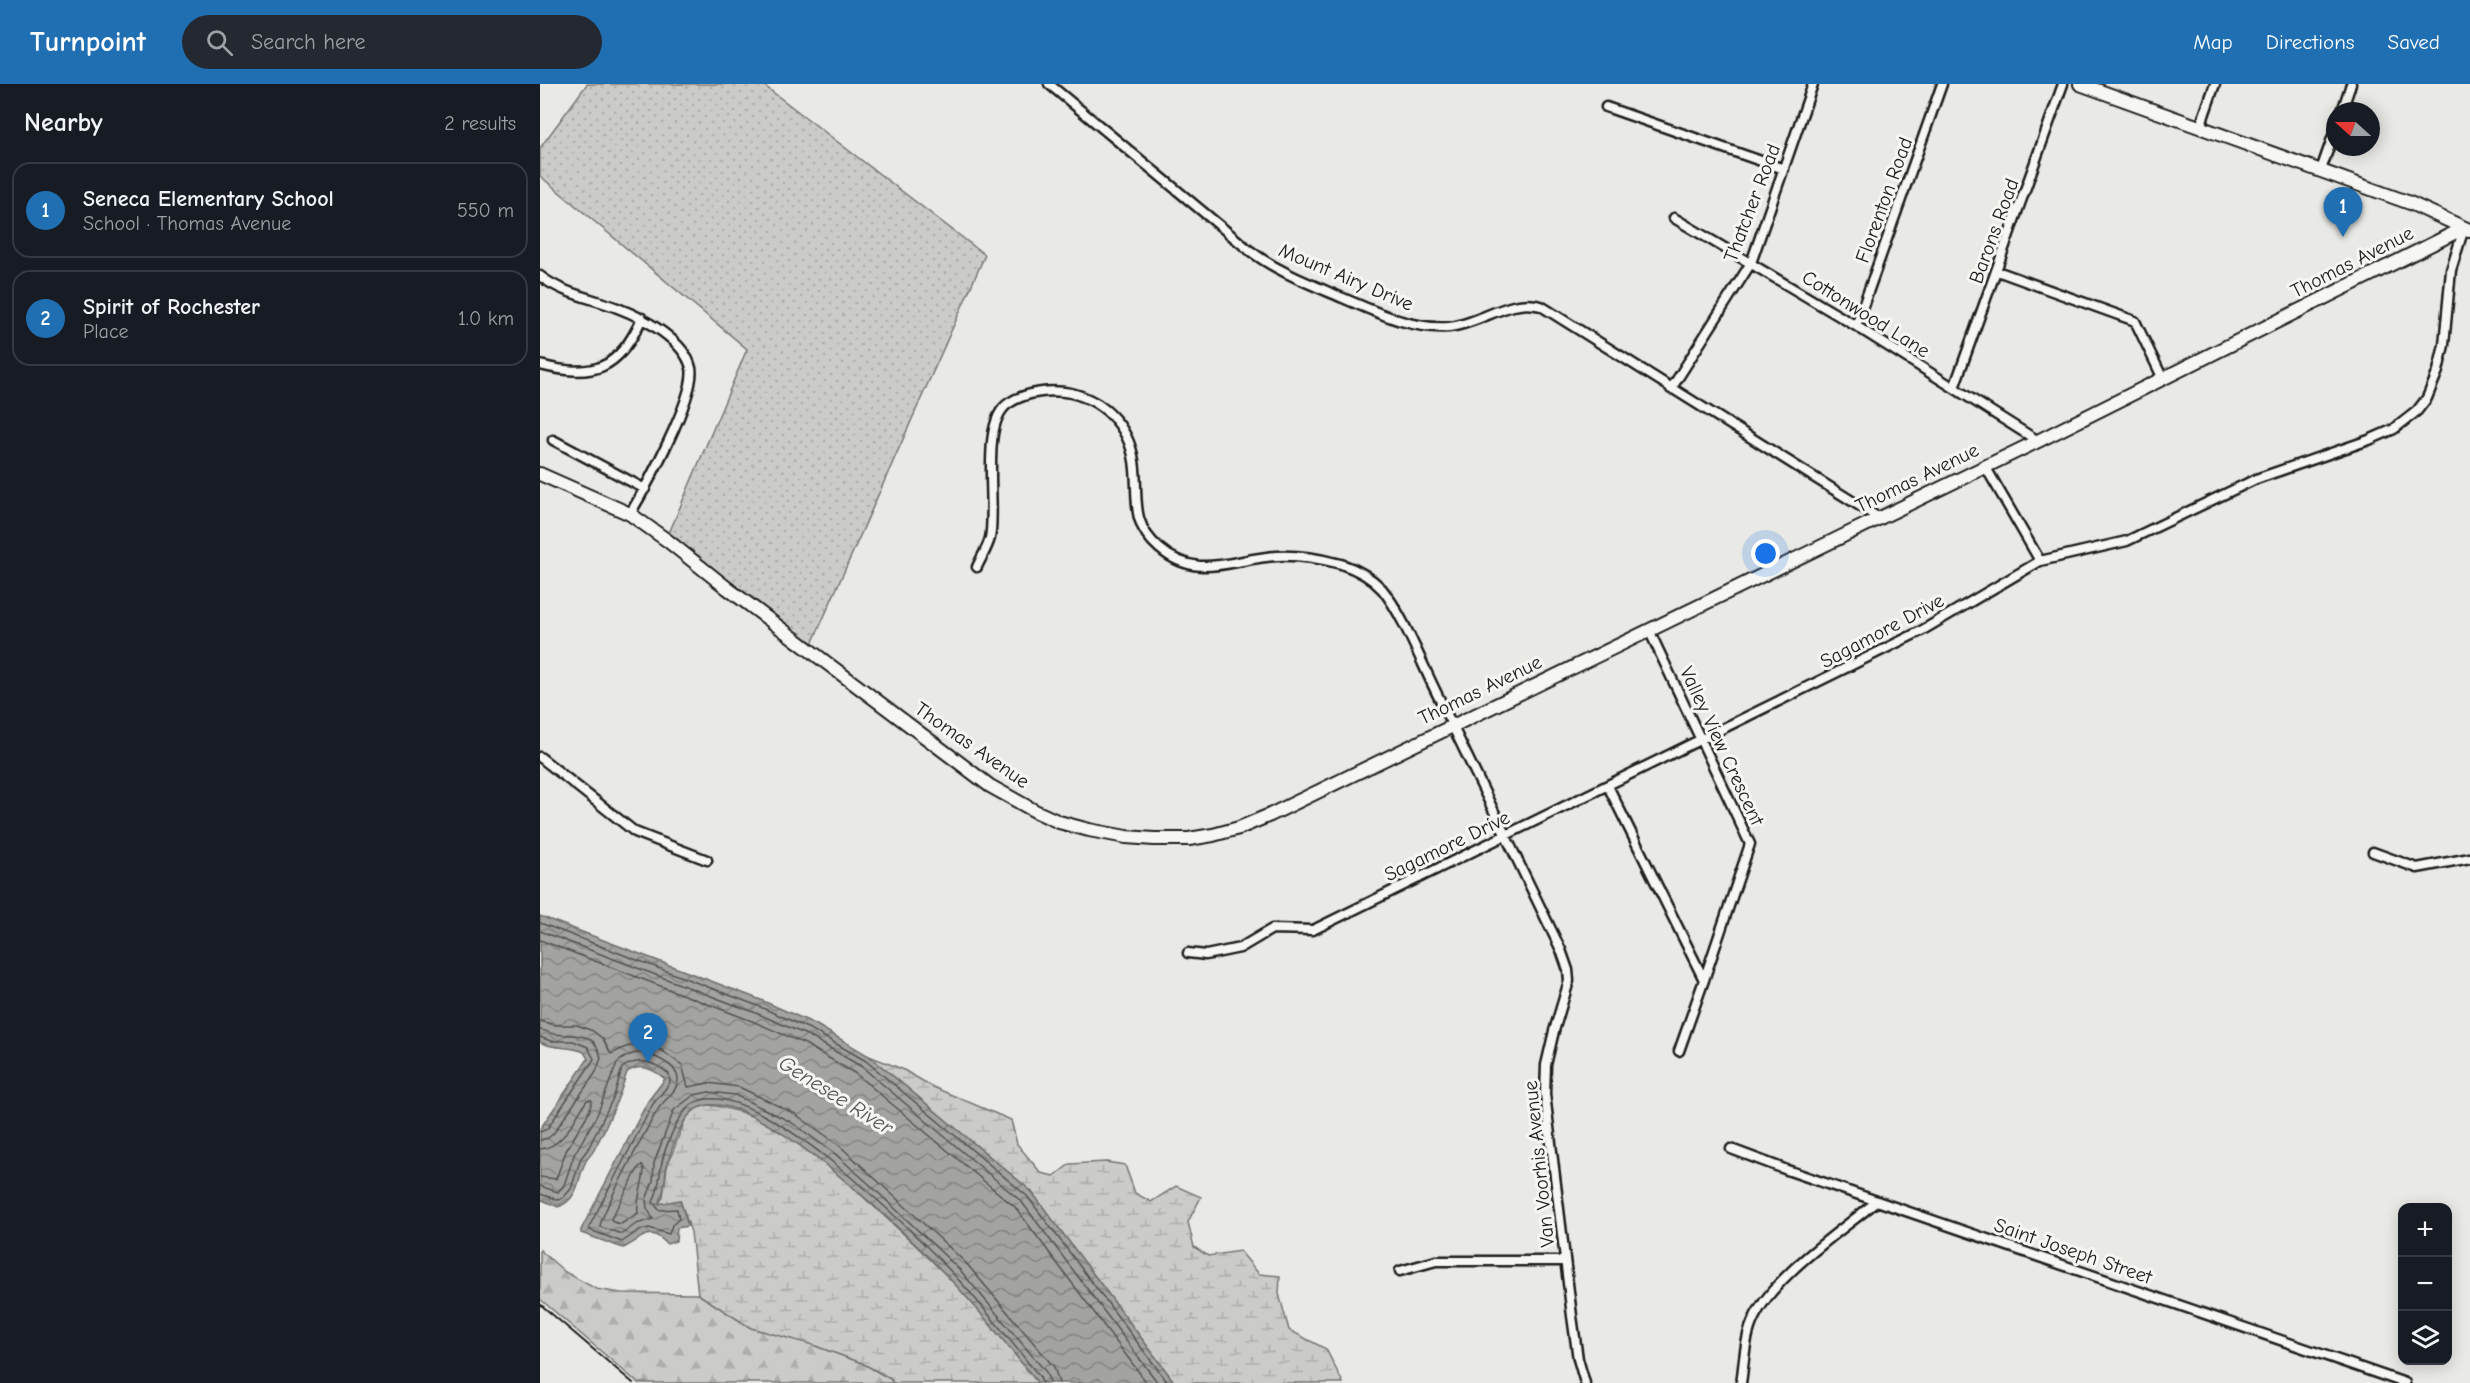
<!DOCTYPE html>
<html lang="en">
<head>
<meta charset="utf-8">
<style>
  body { margin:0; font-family:"Comic Neue",sans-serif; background:#242831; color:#f1f3f6 }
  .controls { position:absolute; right:18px; bottom:18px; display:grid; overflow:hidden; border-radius:12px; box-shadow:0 3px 15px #0003 }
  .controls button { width:54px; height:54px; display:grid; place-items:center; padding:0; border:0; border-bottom:2px solid #363941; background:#171b24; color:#f1f3f6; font:30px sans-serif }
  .compass { position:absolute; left:1786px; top:18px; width:54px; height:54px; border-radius:50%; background:#171b24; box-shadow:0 3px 15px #0003; rotate:291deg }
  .you { position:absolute; left:1226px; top:470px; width:21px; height:21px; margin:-15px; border:4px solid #fff; border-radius:50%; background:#1a73e8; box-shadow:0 0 0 9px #1a73e833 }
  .badge { display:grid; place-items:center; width:39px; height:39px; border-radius:50%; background:#1f6fb2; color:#fff; font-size:20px; font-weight:700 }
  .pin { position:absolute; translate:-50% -50px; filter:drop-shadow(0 2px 3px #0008) }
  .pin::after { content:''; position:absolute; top:32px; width:21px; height:18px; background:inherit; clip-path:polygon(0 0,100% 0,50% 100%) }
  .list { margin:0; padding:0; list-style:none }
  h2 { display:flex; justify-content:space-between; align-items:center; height:78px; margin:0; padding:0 24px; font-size:26px }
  h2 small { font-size:20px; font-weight:400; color:#9ea1a6 }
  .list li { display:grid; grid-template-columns:39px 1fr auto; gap:18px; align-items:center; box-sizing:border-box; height:96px; margin:0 12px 12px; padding:0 12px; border:2px solid #363941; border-radius:18px }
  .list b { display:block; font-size:22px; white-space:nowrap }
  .list p { margin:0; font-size:20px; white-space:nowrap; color:#9ea1a6 }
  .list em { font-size:20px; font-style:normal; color:#9ea1a6 }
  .icon { flex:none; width:33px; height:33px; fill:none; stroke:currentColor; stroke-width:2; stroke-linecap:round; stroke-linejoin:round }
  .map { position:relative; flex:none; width:1930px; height:1299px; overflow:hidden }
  header { display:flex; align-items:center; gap:36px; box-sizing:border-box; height:84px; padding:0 30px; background:#1f6fb2; color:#fff }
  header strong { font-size:28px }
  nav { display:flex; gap:33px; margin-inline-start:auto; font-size:21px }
  .search { width:420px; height:54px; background:#242831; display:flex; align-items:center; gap:15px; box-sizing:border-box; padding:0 21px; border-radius:33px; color:#9ea1a6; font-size:22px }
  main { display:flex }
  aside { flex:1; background:#171b24 }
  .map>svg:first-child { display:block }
  .green { fill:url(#green-dots); stroke:#747472; stroke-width:1.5 }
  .forest { fill:url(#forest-firs); stroke:#747472; stroke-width:1.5 }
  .wetland { fill:url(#wetland-marsh); stroke:#747472; stroke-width:1.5 }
  .water { fill:url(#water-waves); stroke:#6d6d6c; stroke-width:1.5 }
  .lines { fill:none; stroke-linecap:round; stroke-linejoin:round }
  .shore { stroke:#525251; stroke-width:1.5 }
  .street-casing { stroke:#1c1c1c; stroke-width:13 }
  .secondary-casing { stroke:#1c1c1c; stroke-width:16 }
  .street { stroke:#f6f6f2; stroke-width:8 }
  .secondary { stroke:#f6f6f2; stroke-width:12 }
  .rail { stroke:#1c1c1c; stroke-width:2 }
  .labels { text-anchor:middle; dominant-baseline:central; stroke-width:6; stroke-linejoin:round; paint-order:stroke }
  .street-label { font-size:20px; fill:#1c1c1c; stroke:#f6f6f2 }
  .water-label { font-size:21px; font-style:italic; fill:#525251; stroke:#f6f6f2 }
</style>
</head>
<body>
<header>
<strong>Turnpoint</strong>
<div class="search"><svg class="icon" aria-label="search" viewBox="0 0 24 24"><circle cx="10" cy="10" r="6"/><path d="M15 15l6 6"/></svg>Search here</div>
<nav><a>Map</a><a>Directions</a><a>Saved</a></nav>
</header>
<main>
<aside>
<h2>Nearby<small>2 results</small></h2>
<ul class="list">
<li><span class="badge">1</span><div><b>Seneca Elementary School</b><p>School · Thomas Avenue</p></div><em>550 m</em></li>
<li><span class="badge">2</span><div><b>Spirit of Rochester</b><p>Place</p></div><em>1.0 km</em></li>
</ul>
</aside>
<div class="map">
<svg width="1930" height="1299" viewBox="0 0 1930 1299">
  <defs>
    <pattern id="green-dots" width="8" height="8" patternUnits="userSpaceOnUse" patternTransform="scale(1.5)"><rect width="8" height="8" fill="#cbcbc7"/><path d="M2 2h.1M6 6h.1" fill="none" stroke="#aeaeaa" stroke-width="1.8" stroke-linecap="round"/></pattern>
    <pattern id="forest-firs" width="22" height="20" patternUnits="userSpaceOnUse" patternTransform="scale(1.5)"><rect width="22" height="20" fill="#cbcbc7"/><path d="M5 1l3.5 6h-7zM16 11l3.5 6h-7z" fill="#aeaeaa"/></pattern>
    <pattern id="wetland-marsh" width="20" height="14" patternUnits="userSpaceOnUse" patternTransform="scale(1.5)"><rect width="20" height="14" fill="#cbcbc7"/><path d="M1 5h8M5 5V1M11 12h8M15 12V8" fill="none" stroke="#aeaeaa"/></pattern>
    <pattern id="water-waves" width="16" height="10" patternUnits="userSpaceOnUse" patternTransform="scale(1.5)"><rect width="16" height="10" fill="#a3a3a1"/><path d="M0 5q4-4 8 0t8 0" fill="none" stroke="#848482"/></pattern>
  </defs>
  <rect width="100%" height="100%" fill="#e9e9e5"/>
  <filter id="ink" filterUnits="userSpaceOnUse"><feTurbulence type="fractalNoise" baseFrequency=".0167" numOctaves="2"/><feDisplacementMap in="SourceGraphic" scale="12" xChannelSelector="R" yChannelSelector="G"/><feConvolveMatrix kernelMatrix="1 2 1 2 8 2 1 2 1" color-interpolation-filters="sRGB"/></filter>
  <g filter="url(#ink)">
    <path class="green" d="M47,0H222L445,171L271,562L127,454L207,265L0,92V64Z"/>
    <path class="forest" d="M0,1166L25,1188L56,1205L81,1209L158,1210L211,1244L270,1260L322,1279L350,1295L353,1299H98L0,1215Z"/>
    <path class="wetland" d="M329,972L362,985L393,1003L471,1036L477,1060L501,1089L514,1092L530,1080L566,1078L585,1081L595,1109L611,1118L636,1102L661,1113L648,1138L654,1163L668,1172L700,1167L719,1190L740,1192L739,1210L749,1246L786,1265L803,1299H635L491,1107Z
      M169,1021C232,1028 285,1078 330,1119C357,1144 384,1168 409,1194C441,1227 469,1264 498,1299H353L350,1294L322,1279L270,1260L211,1244L158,1210L151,1148L140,1116L118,1121L123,1113L127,1083L146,1033L157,1024Z"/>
    <path class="water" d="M0,832L221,916L275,940L329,972L491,1107L635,1299H498C469,1264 441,1227 409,1194C373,1157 209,993 156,1025C140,1035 132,1064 127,1081C124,1095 126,1108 118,1120L140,1116L148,1142L137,1144L136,1157L127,1160C108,1140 102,1156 83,1164L41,1149V1146L108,1017L125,995C113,985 101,979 87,988C79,1015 68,1040 54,1066C52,1070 48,1073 46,1077C37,1094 40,1115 18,1123L0,1115V1045L48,975L44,968C29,961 14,966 0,958Z"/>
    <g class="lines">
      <path class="shore" d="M0,839L218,922L272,946L326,977L487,1112L628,1299
        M0,847L216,929L269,952L322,983L481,1117L618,1299
        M0,856L212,937L265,960L316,990L475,1123L607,1299
        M0,937L15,941H37L53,947L63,955L71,970L86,963L99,960L121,966L142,981L148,1003L168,999L199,1003L255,1030L299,1061L426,1179L514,1283L519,1299
        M0,946C5,946 9,949 14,950C34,953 55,945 61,974L56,988L13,1050L8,1054L0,1056
        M0,953L11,957H33L48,963L54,975L7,1045L0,1048
        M0,1065C23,1064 35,1034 47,1016H52L49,1028L26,1067L16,1095L0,1093
        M102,1081L104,1084C104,1100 96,1113 98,1129L81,1140L73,1138L71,1135L99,1083Z
        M0,1102L18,1108L24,1101L34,1071L57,1031L77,979C85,972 95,967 106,970C117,973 136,981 138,994C139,1006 125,1015 119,1024C110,1038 59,1134 60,1143L82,1150L96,1140L113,1135L107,1124L106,1116L113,1097L114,1079L134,1026L154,1011L169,1008L195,1011L251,1038L294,1069L328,1099L420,1186L506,1288L510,1299
        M0,1110L19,1116L23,1114L31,1105L41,1074L48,1065L74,1012L82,984C99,972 114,978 129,990L130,999L113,1020L49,1143L50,1146L82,1158L98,1147L109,1144L129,1150L132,1141L139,1135L137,1125L119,1126L113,1118C119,1106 119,1095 121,1083C124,1065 138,1028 154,1019C212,987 377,1150 415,1192C445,1224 472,1259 500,1293L502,1299"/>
      <defs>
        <path id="street" d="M509,0L709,166C738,188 770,200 803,214C837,228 871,246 909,243C940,240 970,213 1001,222L1339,434
          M1066,23L1244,85
          M1802,27L1811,0
          M1660,43L1675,0
          M1781,86L1795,46
          M1134,134L1316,242L1498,357
          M1457,187L1595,237L1623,295
          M0,192C23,210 53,214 80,225C104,234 145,257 151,284C157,310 105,405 90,430
          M1316,242L1402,0
          M0,281C53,295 79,286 102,234
          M1414,304L1523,0
          M1131,305L1211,179L1273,0
          M13,356L105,405
          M1445,382L1500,477
          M437,483C441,474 448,463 450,454C457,421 439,338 469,319C486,308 511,305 531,309C568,318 592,347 595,385C598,417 591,440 619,464C658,498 693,474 737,472C757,471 782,475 801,480C816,485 831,493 842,505C863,530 883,583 899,614C940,698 980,782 1021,866L1028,886L1029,897L1014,947L1006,981L1005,1010L1032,1232L1038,1275L1045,1299
          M1109,546L1210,760L1164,896
          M0,673L95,748L167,776
          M1068,702L1164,896L1139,967
          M1833,768L1877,784L1930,774
          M648,869L666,871L700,864L732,845L773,846L1381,547L1500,477L1587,457L1716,395L1829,356L1854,345L1877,327L1887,314L1898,287L1904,261L1911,186L1924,144
          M1191,1065L1247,1086L1865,1299
          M860,1187L896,1177H1025
          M1201,1299C1204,1281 1204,1261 1210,1244C1226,1196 1299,1149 1337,1117"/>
        <path id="secondary" d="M1540,0L1870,119L1929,146
          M0,390L90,430L128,457L187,504L417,677L450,702L495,727L519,738L549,746L586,753L614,755H649L673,751L699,744L730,731L1498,357L1924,144"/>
      </defs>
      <use href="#street" class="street-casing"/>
      <use href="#secondary" class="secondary-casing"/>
      <use href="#street" class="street"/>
      <use href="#secondary" class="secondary"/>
      <path class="rail" d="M0,1220L93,1299"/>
    </g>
  </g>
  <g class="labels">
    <g class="street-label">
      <text transform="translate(1344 116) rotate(-70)">Florenton Road</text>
      <text transform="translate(1212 119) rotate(-69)">Thatcher Road</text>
      <text transform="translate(1454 147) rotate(-70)">Barons Road</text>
      <text transform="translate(1812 178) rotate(-27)">Thomas Avenue</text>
      <text transform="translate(806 193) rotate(23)">Mount Airy Drive</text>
      <text transform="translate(1326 230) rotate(32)">Cottonwood Lane</text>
      <text transform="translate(1377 394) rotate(-26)">Thomas Avenue</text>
      <text transform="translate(1342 547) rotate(-28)">Sagamore Drive</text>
      <text transform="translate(940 606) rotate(-26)">Thomas Avenue</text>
      <text transform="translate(432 661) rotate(35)">Thomas Avenue</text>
      <text transform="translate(1182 662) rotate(65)">Valley View Crescent</text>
      <text transform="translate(907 762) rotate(-26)">Sagamore Drive</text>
      <text transform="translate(999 1080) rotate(-96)">Van Voorhis Avenue</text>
      <text transform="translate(1533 1167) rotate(19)">Saint Joseph Street</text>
    </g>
    <g class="water-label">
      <text transform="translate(296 1011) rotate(32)">Genesee River</text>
    </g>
  </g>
</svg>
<div class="controls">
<button>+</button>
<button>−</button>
<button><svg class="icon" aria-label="layers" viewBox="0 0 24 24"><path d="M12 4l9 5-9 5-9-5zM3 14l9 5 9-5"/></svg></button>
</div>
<svg class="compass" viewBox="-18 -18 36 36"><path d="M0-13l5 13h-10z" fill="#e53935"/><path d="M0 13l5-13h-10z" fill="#9ea1a6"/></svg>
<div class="you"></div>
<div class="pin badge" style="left:1803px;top:153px">1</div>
<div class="pin badge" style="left:108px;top:979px">2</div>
</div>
</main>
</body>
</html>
